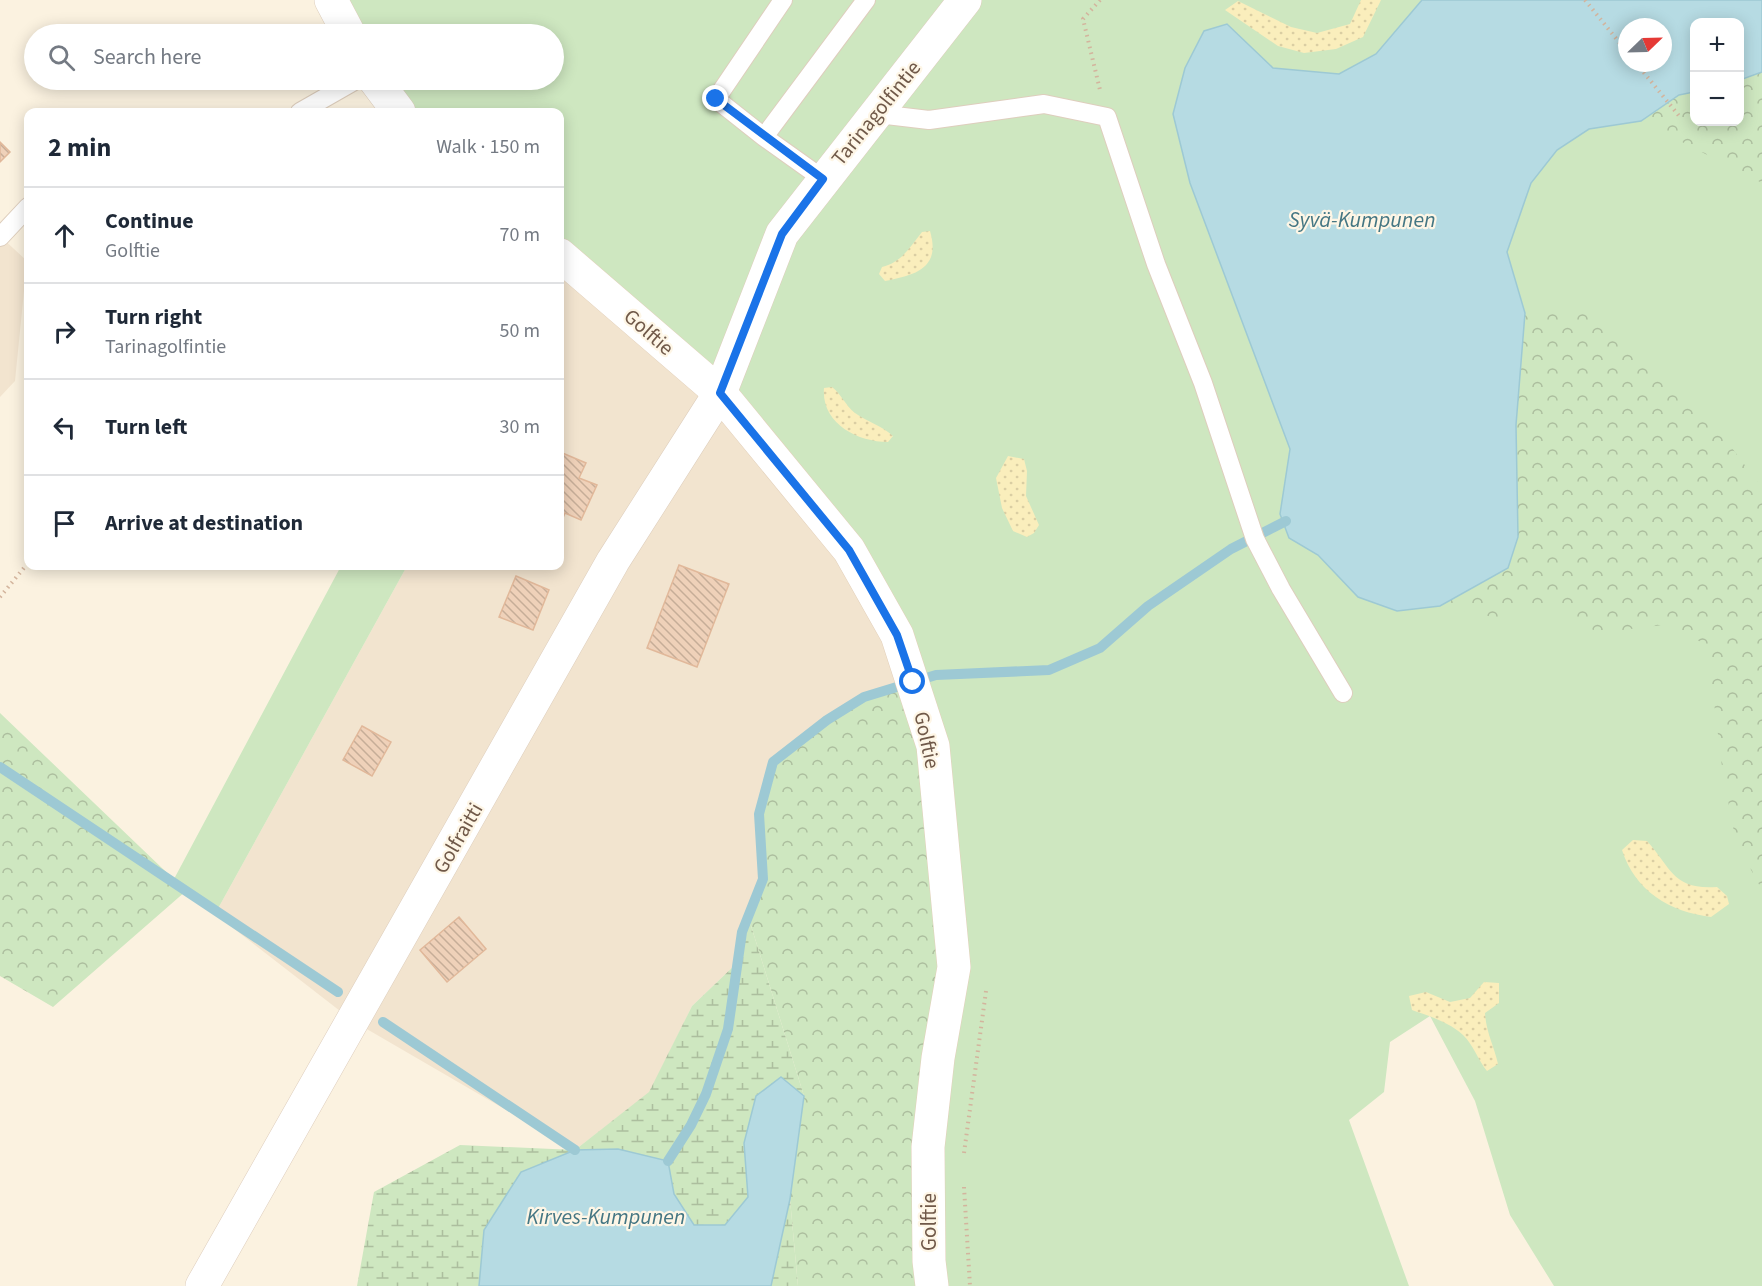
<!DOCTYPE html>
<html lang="en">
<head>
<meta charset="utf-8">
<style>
  body { margin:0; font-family:"Source Sans 3",sans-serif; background:#f6f6f7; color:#1f2937 }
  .controls { position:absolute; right:18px; top:18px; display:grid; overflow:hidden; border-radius:12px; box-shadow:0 3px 15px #0003 }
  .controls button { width:54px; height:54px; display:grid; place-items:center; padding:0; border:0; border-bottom:2px solid #e0e1e3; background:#fff; color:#1f2937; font:30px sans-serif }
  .compass { position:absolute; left:1618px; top:18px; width:54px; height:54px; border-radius:50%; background:#fff; box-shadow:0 3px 15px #0003; rotate:67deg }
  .stop { position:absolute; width:18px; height:18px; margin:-14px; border:4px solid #1a73e8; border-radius:50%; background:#fff }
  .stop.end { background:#1a73e8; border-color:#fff; box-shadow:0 2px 6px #0008 }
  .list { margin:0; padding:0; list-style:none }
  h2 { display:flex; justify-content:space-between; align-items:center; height:78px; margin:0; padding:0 24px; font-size:26px }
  h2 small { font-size:20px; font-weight:400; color:#747a83 }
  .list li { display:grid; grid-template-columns:39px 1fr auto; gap:18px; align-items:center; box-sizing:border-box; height:96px; padding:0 24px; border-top:2px solid #e0e1e3 }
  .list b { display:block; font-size:22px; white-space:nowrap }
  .list p { margin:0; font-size:20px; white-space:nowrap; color:#747a83 }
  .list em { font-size:20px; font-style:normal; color:#747a83 }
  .icon { flex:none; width:33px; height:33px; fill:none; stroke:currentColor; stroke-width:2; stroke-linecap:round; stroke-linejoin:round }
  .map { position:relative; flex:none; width:1762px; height:1286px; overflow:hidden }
  .search { position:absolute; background:#fff; box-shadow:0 3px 15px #0003; left:24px; top:24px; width:540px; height:66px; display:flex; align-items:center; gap:15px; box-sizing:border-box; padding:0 21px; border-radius:33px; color:#747a83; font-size:22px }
  .panel { position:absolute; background:#fff; box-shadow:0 3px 15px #0003; left:24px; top:108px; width:540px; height:462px; border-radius:12px }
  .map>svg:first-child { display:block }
  .residential { fill:#f2e4cf }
  .green { fill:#cee7c0; fill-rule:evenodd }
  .forest { fill:url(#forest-crowns) }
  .wetland { fill:url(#wetland-marsh) }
  .sand { fill:url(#sand-dots) }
  .water { fill:#b6dbe3; stroke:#9dc9d4; stroke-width:1.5; fill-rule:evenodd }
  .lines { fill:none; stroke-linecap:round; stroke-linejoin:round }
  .stream { stroke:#9dc9d4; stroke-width:10 }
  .building { fill:url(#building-back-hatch); stroke:#e1b89a; stroke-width:1.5 }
  .lane-casing { stroke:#decebd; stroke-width:20 }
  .street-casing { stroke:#decebd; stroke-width:34 }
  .secondary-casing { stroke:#e3d0bb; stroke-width:34 }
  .path { stroke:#d3b49d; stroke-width:4; stroke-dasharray:1.5 4.5; stroke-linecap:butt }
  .lane { stroke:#fff; stroke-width:18 }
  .street { stroke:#fff; stroke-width:33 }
  .secondary { stroke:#fff; stroke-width:33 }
  .route { stroke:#1a73e8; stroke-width:8 }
  .labels { text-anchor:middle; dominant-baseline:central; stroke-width:4.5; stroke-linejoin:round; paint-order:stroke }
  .street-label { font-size:21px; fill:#705949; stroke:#fef6e6 }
  .water-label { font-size:22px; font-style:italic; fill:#447683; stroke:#fef6e6 }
</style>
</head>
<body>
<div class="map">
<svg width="1762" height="1286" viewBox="0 0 1762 1286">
  <defs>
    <pattern id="forest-crowns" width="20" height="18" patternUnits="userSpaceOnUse" patternTransform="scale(1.5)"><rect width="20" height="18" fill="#cee7c0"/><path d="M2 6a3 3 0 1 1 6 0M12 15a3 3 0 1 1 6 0" fill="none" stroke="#acbe9e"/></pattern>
    <pattern id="wetland-marsh" width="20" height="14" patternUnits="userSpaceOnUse" patternTransform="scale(1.5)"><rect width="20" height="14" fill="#cee7c0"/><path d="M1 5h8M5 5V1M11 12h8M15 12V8" fill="none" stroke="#acbe9e"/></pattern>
    <pattern id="sand-dots" width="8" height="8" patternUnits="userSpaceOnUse" patternTransform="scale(1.5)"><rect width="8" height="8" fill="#faeebc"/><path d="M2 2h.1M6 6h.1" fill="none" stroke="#dacea3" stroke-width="1.8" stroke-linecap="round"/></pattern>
    <pattern id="building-back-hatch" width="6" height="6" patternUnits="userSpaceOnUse" patternTransform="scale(1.5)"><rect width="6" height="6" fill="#efd1b9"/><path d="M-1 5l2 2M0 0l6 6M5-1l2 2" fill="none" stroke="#c6ad98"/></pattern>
  </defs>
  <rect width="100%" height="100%" fill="#fbf2e0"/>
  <path class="residential" d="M0,236L27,261L15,381L0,397Z
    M560,255L720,393L849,550L913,682L863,697L827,720L759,814L763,879L742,932L737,963L692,1006L650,1092L575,1150L353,1021L215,914L407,566H560Z"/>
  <path class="green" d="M331,0H1762V1286H1554L1510,1215L1475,1101L1430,1016L1390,1042L1384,1092L1349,1120L1409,1286H932L897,635L720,393L560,255V112H399L375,80H554V34H349ZM1694,22H1740V122H1694ZM1627,27H1663V63H1627Z
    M341,566H407L215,914L174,879Z"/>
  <path class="forest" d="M1762,72V183L1641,121L1679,95L1694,92V122H1740V80Z
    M1589,308L1726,440L1762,488V890L1736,842L1723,775L1707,646L1671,624L1598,633L1549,602L1498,618L1440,606L1508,568L1518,537L1516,425L1525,313Z
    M913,682L954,967L932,1286H798L790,1199L804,1096L748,916L763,879L759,814L773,762L827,720L864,697Z
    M0,713L186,891L53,1007L0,976Z"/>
  <path class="wetland" d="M748,916L804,1096L790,1199L798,1286H357L374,1192L460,1145L575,1150L649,1092L692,1006L737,963Z"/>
  <path class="sand" d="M1361,0H1381L1363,37L1336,49L1304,53L1278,46L1225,10L1238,1L1291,27L1317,33L1350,24Z
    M930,231C941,268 916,275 885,281L879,274L882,267C902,262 909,248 922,232Z
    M832,387C842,395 845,405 855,413C867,422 881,425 893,436L888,442C857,442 821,423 824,388Z
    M1008,456L1024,459L1027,471L1026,496L1039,525L1034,533L1027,537L1013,531L1002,508L996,478Z
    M1633,840L1647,841C1672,869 1673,890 1717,887L1727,896L1729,904L1711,917C1670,912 1635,891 1622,850Z
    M1484,982L1499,983V1003L1485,1013C1486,1032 1494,1046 1498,1064L1487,1071C1478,1060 1473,1044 1463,1035C1449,1022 1429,1016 1412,1010L1409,996L1426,992L1450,1002L1470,998Z"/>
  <path class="water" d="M1422,0H1762V72L1740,80V22H1694V92L1679,95L1641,121L1589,129L1557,150L1531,183L1507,252L1525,313L1516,425L1518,537L1508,568L1440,606L1397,611L1358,597L1318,555L1289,538L1280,514L1290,449L1190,183L1173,114L1185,68L1204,31L1227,24L1273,68L1339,74L1376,54ZM1627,27H1663V63H1627Z
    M781,1077L804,1096L790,1199L771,1286H479L484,1230L521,1172L575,1150L618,1149L668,1161L674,1194L694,1225H725L748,1197L744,1143L756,1096Z"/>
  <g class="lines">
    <path class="stream" d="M0,767L338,992
      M383,1022L575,1150
      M668,1161L691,1125L706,1094L728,1029L742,932L763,879L759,814L773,762L827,720L864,697L936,675L1049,670L1100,648L1148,606L1231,549L1286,521"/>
  </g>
  <path class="building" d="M0,142L10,152L0,162Z
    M560,452L586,463L579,478L597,485L581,520L565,513L560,525Z
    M679,565L729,584L697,667L647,648Z
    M516,576L549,590L533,630L499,617Z
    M362,726L391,742L372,776L343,760Z
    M459,917L486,949L447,982L420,950Z"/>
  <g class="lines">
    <defs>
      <path id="lane" d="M300,112L356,80
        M878,114L929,120L1044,104L1107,117L1156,264L1203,383L1255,539L1281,589L1343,693
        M764,137L716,99L783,0
        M823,179L764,137L866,0
        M0,237L28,207"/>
      <path id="street" d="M331,0L349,34
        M375,80L399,112
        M202,1286L613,561L720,393L782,234L965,0"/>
      <path id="secondary" d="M560,255L720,393L849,550L897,635L933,746L954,967L938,1058L928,1147L929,1261L932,1286"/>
    </defs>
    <use href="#lane" class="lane-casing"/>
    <use href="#street" class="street-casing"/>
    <use href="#secondary" class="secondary-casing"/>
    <path class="path" d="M1100,0L1083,19L1100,90
      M1585,0L1627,52
      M1636,63L1680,117
      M0,597L28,563
      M964,1153L986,991
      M964,1187L970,1286"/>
    <use href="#lane" class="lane"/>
    <use href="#street" class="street"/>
    <use href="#secondary" class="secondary"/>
  </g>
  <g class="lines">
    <path class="route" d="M716,99L823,179L782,234L720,393L849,550L897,635L913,682"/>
  </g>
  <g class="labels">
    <g class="street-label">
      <text transform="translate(876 113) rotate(-51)">Tarinagolfintie</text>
      <text transform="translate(649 332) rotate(41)">Golftie</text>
      <text transform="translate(927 740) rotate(78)">Golftie</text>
      <text transform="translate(458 838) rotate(-60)">Golfraitti</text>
      <text transform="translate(929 1222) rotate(-90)">Golftie</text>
    </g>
    <g class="water-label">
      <text x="1362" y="220">Syvä-Kumpunen</text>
      <text x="606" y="1217">Kirves-Kumpunen</text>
    </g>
  </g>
</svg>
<div class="controls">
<button>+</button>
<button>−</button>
</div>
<svg class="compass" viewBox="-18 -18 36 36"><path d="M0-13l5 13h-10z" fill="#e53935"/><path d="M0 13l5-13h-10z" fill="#747a83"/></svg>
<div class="stop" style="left:913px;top:682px"></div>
<div class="stop end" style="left:716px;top:99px"></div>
<div class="search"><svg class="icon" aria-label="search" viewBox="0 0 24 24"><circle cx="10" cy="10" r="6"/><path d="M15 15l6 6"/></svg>Search here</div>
<section class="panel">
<h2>2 min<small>Walk · 150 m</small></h2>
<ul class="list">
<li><svg class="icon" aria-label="ahead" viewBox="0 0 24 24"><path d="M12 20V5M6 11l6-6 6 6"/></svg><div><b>Continue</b><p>Golftie</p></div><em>70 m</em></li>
<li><svg class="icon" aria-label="right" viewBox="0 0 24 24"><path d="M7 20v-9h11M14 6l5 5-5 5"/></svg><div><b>Turn right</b><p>Tarinagolfintie</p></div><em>50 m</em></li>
<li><svg class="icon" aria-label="left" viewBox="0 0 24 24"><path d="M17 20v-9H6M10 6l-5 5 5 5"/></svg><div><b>Turn left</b></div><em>30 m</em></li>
<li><svg class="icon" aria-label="arrive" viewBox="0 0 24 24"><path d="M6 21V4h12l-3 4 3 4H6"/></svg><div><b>Arrive at destination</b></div></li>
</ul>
</section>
</div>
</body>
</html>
